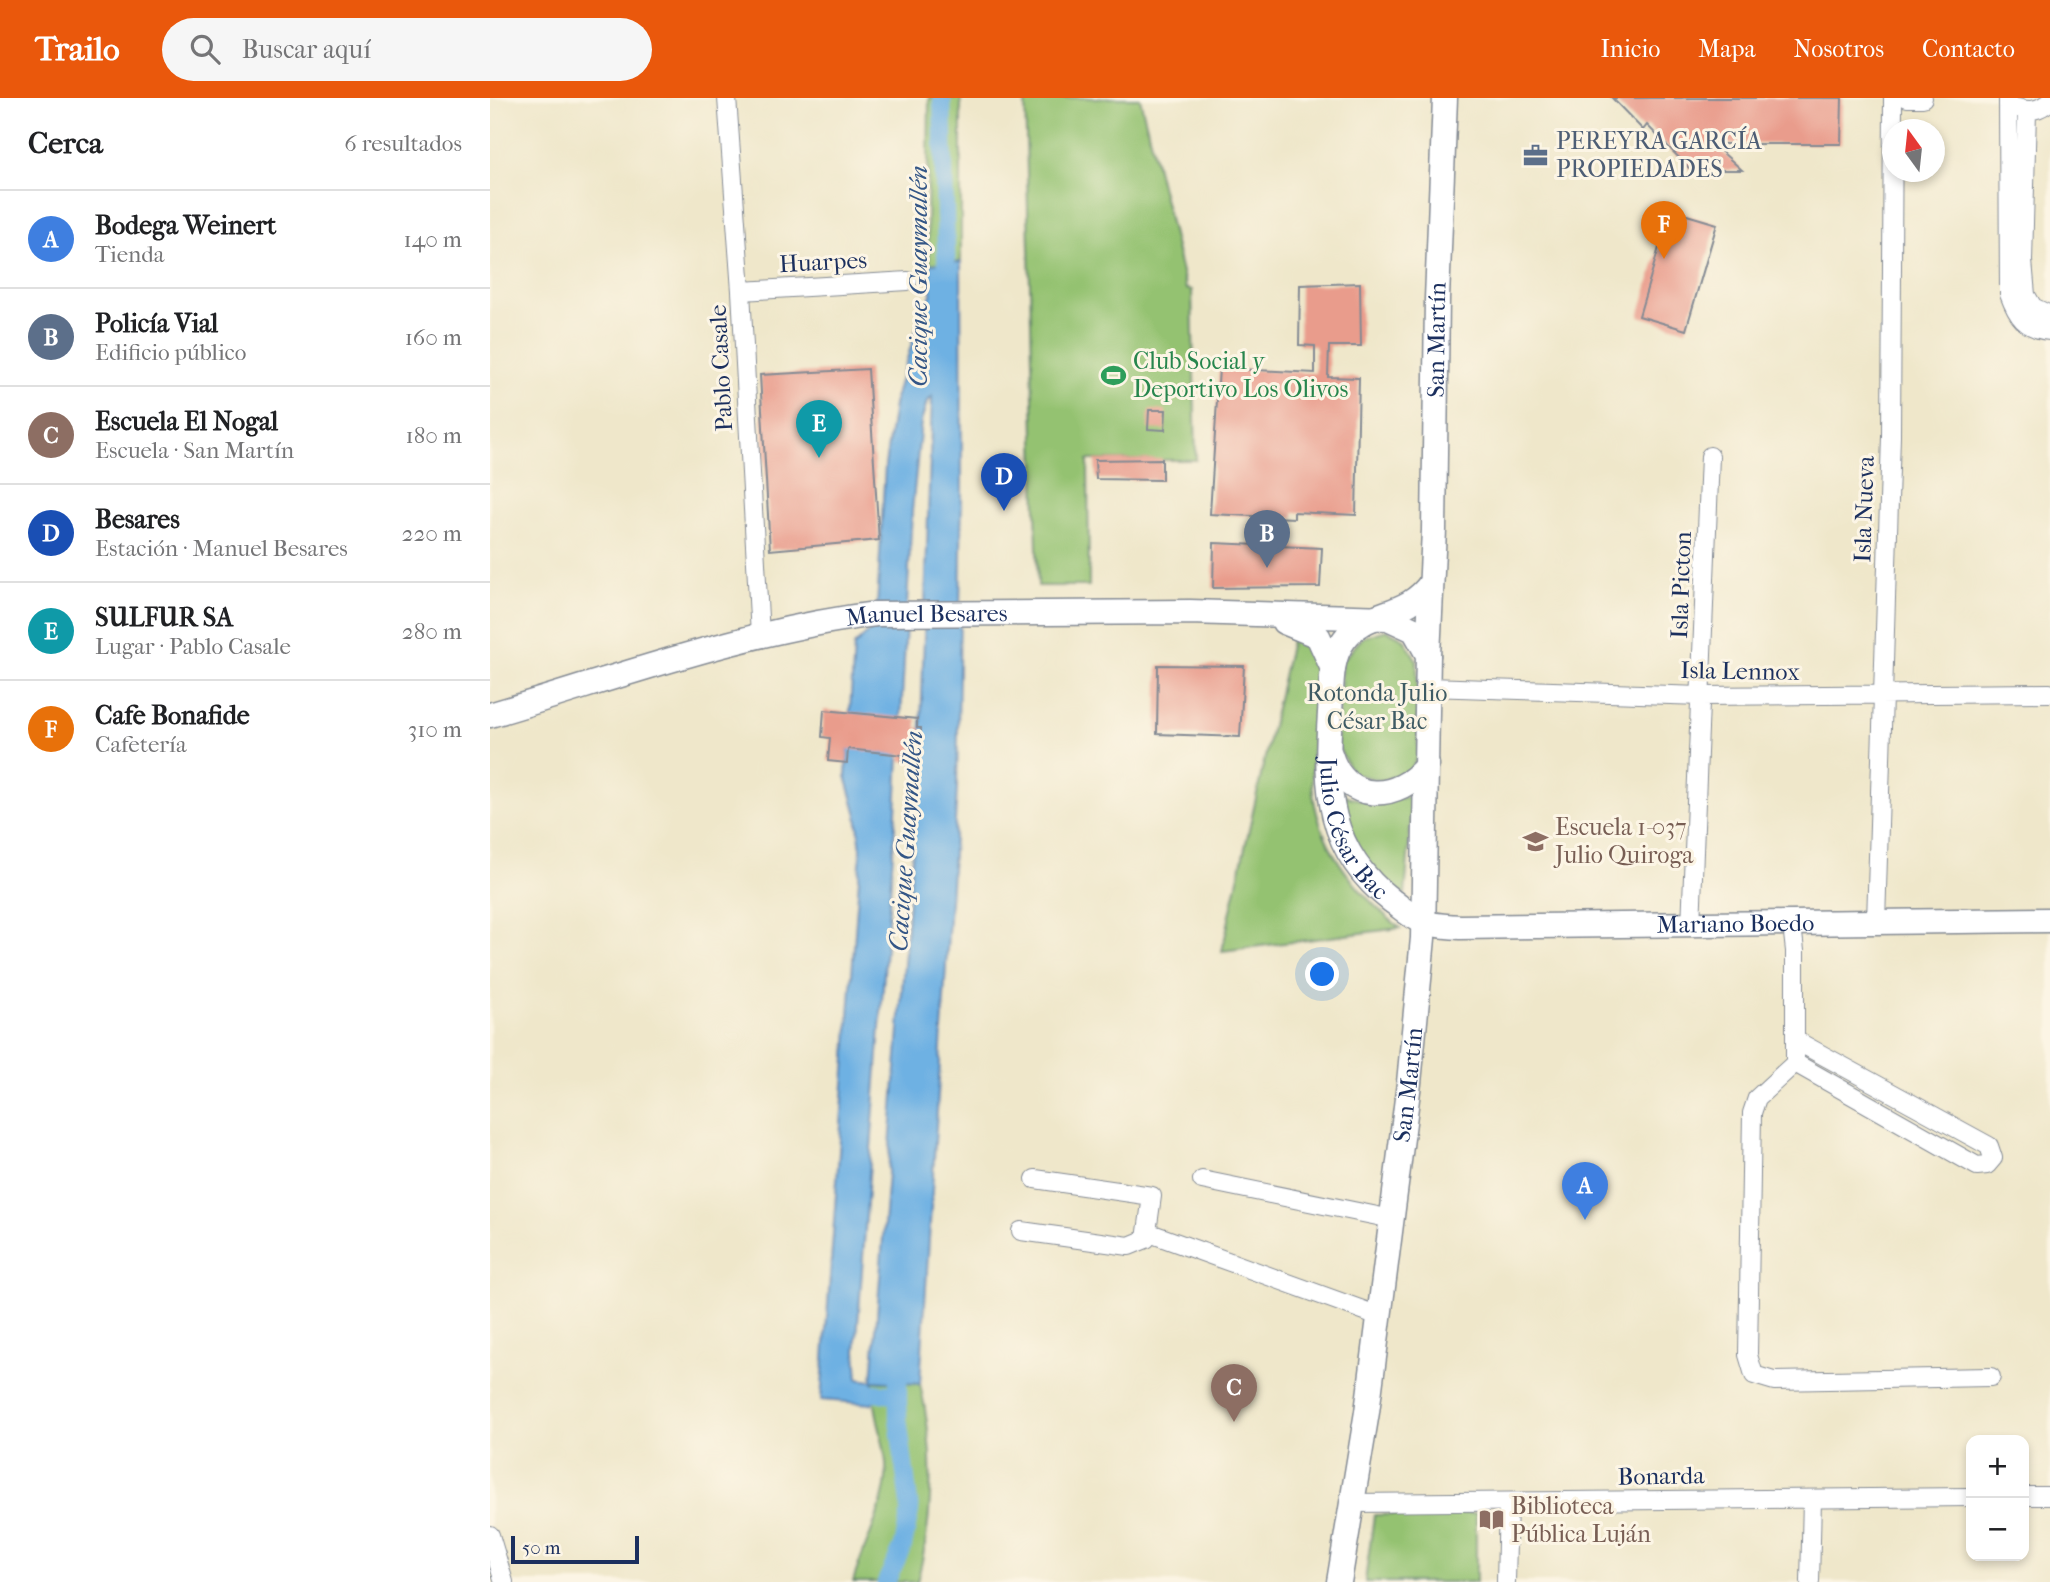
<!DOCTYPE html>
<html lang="es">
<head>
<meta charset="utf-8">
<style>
  body { margin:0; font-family:"IM FELL French Canon",serif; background:#f6f6f6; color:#202124 }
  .controls { position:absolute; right:21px; bottom:21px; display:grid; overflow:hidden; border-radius:14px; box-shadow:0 4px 10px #0003 }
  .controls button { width:63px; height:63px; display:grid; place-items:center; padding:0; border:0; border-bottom:2px solid #e0e0e0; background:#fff; color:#202124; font:35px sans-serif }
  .compass { position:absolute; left:1392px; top:21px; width:63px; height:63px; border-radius:50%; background:#fff; box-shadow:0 4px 10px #0003; rotate:345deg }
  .scale { position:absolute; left:21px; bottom:18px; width:128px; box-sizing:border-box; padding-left:7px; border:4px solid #1b2f5e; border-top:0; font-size:19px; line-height:24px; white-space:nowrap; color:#1b2f5e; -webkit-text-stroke:5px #fcf5e5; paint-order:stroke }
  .you { position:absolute; left:833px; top:877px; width:24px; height:24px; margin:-18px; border:5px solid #fff; border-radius:50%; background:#1a73e8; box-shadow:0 0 0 10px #1a73e833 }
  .badge { display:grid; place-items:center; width:46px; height:46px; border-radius:50%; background:#ea580c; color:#fff; font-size:23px; font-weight:700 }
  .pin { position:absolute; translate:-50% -58px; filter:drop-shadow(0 2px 4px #0008) }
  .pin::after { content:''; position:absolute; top:37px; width:24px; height:21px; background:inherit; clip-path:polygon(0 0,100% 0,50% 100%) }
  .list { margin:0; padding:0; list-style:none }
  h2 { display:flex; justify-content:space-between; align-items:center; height:91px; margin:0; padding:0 28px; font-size:30px }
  h2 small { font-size:23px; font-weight:400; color:#757577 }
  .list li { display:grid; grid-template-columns:46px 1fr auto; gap:21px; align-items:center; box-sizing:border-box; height:98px; padding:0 28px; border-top:2px solid #e0e0e0 }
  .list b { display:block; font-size:26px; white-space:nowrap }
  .list p { margin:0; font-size:23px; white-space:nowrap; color:#757577 }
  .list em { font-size:23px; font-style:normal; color:#757577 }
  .icon { flex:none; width:38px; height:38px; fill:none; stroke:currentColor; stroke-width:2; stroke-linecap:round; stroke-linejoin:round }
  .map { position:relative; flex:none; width:1560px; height:1484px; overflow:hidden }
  header { display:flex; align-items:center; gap:42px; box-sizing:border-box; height:98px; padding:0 35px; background:#ea580c; color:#fff }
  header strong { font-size:33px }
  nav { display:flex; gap:38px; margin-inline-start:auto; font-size:24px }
  .search { width:490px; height:63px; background:#f6f6f6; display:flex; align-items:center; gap:18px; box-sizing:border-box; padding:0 24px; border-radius:38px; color:#757577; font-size:26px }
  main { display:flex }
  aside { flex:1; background:#fff }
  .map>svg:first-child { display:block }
  .green { fill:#94c271; stroke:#587868; stroke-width:2 }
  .water { fill:#6eb1e3; stroke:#4470a0; stroke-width:2; fill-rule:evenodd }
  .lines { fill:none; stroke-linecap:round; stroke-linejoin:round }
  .canal { stroke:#6eb1e3; stroke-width:18 }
  .building { fill:#e99c8c }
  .street-casing { stroke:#858b94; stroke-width:20 }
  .secondary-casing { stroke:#858b94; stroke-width:27 }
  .street { stroke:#fff; stroke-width:18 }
  .secondary { stroke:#fff; stroke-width:24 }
  .labels { text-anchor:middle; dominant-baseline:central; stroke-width:6; stroke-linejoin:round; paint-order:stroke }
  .service-label { font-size:24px; fill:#4e5e75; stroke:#fcf5e5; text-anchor:start }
  .street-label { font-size:24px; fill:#1b2f5e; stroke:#fcf5e5 }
  .leisure-label { font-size:24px; fill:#27864d; stroke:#fcf5e5; text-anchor:start }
  .park-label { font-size:24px; fill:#3f5b64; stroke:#fcf5e5 }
  .education-label { font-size:24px; fill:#785e54; stroke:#fcf5e5; text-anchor:start }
  .water-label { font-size:26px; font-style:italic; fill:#345686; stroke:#fcf5e5 }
</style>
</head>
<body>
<header>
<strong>Trailo</strong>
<div class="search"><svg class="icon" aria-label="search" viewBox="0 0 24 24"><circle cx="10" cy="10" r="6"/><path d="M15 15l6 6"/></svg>Buscar aquí</div>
<nav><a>Inicio</a><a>Mapa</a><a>Nosotros</a><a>Contacto</a></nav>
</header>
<main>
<aside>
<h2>Cerca<small>6 resultados</small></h2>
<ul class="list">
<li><span class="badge" style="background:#3f7fe0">A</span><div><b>Bodega Weinert</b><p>Tienda</p></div><em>140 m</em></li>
<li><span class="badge" style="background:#5c6f8a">B</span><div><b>Policía Vial</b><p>Edificio público</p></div><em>160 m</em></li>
<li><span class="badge" style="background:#8d6e63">C</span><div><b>Escuela El Nogal</b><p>Escuela · San Martín</p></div><em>180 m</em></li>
<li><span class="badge" style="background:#1a4fb4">D</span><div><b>Besares</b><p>Estación · Manuel Besares</p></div><em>220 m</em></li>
<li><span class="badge" style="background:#0f9aa8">E</span><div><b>SULFUR SA</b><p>Lugar · Pablo Casale</p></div><em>280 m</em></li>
<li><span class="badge" style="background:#e8710a">F</span><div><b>Cafe Bonafide</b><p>Cafetería</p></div><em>310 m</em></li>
</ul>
</aside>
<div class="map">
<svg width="1560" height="1484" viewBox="0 0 1560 1484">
  <rect width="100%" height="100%" fill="#fcf5e5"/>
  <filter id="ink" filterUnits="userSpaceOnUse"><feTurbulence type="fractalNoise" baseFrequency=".0143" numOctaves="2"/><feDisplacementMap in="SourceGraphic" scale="14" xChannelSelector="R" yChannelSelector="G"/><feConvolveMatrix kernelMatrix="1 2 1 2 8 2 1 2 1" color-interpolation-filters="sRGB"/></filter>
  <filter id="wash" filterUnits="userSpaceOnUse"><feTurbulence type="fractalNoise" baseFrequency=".00686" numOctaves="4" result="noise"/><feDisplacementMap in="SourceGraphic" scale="28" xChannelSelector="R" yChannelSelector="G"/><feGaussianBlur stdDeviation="1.57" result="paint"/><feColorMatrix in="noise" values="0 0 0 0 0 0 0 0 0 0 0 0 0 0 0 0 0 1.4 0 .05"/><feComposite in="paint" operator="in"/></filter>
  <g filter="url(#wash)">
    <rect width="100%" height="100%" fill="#efe7ca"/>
    <path class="green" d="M439,0H471V164L440,166L437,124Z
      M535,0H650L696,191L702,192L706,362H598L599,488H548Z
      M897,532L914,541L927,563L928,658L920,673L891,683L862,675L847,647L852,563L873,539Z
      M802,538L817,545L824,558C828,598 822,637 822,677C822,741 862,791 910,830L732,853Z
      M852,696C876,707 899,702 923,698L915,797L872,761L847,697Z
      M383,1283L430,1286C445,1349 444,1421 427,1484H363C372,1451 393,1414 396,1380C399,1351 382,1316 383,1283Z
      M986,1415V1484H875L884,1417Z"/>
    <path class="water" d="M471,164L472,393L467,691L430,1286L383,1283L382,1306L331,1302L371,752L367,717L356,678L364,548L386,527L395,367L405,300L431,216L441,197L440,166ZM442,299L430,658L382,1283L368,1281L366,1253L406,714L422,413L431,324L437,304Z"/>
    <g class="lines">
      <path class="canal" d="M452,0L457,189
        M361,1293L407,1297
        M396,1484L413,1448L420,1413L408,1320V1262"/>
    </g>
    <g id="blocks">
      <path class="building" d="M1122,0H1352L1351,46H1223L1252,72H1201L1157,27L1153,32Z
        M1180,112L1227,126L1196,232L1149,218Z
        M870,185L871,248H839L838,279L869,280L866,417L804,414V420L720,416L729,270L825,275V248L809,247L810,187Z
        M378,271L389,442L280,452L270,277Z
        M659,312H676L675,332L658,331Z
        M672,361V382L606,381L605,362Z
        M724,445L832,450L830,489L723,490Z
        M668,567L754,568L750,639L667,636Z
        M334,612L427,621V630H431L430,658L426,664L411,663L412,657L358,651L357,665L338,663L340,640L332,639Z"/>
    </g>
  </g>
  <g filter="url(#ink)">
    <use href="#blocks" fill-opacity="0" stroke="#858b94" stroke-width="2"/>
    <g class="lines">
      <defs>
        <path id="street" d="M237,0L251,193L270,538
          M1417,0H1433
          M1518,2L1519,196C1527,218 1535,231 1560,233
          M1528,10C1541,14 1550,12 1560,3
          M1537,13L1533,163L1536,197L1543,209L1560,217
          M251,193L418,183
          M939,589L1211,598L1560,595
          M1386,824L1401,338L1403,0
          M1302,827L1305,853V965L1267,1000L1262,1015L1258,1257L1264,1277L1284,1283L1501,1279
          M1201,828L1220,358
          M1305,942L1499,1048L1503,1060L1497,1067L1487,1068L1305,965
          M712,1082L902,1121
          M531,1133L639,1148L656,1141L662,1098L545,1081
          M657,1134L889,1218
          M1534,1398H1560
          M861,1405L1481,1399
          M0,1437L14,1484
          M1016,1484L1018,1404
          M1320,1484L1322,1401"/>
        <g id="secondary">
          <path id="s1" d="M941,485C916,521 877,510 854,542C839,562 842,591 840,615C835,691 837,753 902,803C912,810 922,820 933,824C944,828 959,828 970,829L1560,822"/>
          <path d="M794,524L828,538L843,571"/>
          <path id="s2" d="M0,617C127,580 255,532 386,516L700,514L898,520L924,532L938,557"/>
          <path d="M840,656C855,707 909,704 937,667"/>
          <path id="s3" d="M849,1484L877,1314L919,985L933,840L938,557L944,432L947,201L955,0"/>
        </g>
      </defs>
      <use href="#street" class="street-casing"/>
      <use href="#secondary" class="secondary-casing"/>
      <use href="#street" class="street"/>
      <use href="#secondary" class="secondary"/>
    </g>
  </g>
  <defs>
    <symbol id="office-bare" viewBox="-9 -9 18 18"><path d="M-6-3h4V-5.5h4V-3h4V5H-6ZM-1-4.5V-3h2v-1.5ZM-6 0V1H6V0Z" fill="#5c6f8a" stroke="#fcf5e5" stroke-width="2.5" paint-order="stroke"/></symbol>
    <symbol id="stadium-bare" viewBox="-9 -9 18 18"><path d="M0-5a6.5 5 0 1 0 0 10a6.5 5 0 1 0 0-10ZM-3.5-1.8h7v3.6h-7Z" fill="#2e9e5b" stroke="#fcf5e5" stroke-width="2.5" paint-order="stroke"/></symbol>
    <symbol id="school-bare" viewBox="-9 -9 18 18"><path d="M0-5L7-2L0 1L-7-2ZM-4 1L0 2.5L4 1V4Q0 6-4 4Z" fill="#8d6e63" stroke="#fcf5e5" stroke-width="2.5" paint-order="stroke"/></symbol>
    <symbol id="library-bare" viewBox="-9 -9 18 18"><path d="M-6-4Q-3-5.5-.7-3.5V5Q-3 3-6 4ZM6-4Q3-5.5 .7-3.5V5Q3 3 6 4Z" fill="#8d6e63" stroke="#fcf5e5" stroke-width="2.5" paint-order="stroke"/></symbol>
  </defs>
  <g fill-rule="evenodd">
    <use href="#office-bare" x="1028" y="40" width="35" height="35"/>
    <use href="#stadium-bare" x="606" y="260" width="35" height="35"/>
    <use href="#school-bare" x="1028" y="726" width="35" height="35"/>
    <use href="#library-bare" x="984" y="1404" width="35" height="35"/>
  </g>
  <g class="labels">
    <g class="service-label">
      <text x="1066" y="43">PEREYRA GARCÍA<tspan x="1066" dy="28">PROPIEDADES</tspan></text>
    </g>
    <g class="street-label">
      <text transform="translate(333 164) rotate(-3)">Huarpes</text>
      <text stroke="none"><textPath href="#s3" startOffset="1248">San Martín</textPath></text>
      <text transform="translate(231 270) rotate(-93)">Pablo Casale</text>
      <text transform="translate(1374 411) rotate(-88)">Isla Nueva</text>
      <text transform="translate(1191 487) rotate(-88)">Isla Picton</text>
      <text stroke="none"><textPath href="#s2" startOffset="450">Manuel Besares</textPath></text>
      <text transform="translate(1250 573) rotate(1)">Isla Lennox</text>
      <text stroke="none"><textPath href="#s1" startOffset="303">Julio César Bac</textPath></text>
      <text stroke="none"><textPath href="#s1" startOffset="740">Mariano Boedo</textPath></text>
      <text stroke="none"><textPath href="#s3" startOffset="502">San Martín</textPath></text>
      <text transform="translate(1171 1378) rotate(-1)">Bonarda</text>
    </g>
    <g class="leisure-label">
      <text x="643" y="263">Club Social y<tspan x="643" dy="28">Deportivo Los Olivos</tspan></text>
    </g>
    <g class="park-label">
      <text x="887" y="595">Rotonda Julio<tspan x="887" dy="28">César Bac</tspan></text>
    </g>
    <g class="education-label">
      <text x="1065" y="729">Escuela 1-037<tspan x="1065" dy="28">Julio Quiroga</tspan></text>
      <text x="1021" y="1408">Biblioteca<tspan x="1021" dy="28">Pública Luján</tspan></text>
    </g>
    <g class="water-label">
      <text transform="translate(428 178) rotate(-90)">Cacique Guaymallén</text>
      <text transform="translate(416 743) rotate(-86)">Cacique Guaymallén</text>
    </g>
  </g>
</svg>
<div class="controls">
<button>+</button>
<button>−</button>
</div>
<svg class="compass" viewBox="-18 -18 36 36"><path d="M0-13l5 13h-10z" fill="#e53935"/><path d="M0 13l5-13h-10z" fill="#757577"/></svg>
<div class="scale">50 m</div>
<div class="you"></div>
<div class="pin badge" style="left:1095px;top:1122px;background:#3f7fe0">A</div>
<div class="pin badge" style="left:777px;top:470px;background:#5c6f8a">B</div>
<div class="pin badge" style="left:744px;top:1324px;background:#8d6e63">C</div>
<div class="pin badge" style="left:514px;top:413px;background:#1a4fb4">D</div>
<div class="pin badge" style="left:329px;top:360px;background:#0f9aa8">E</div>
<div class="pin badge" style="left:1174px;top:161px;background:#e8710a">F</div>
</div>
</main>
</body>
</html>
